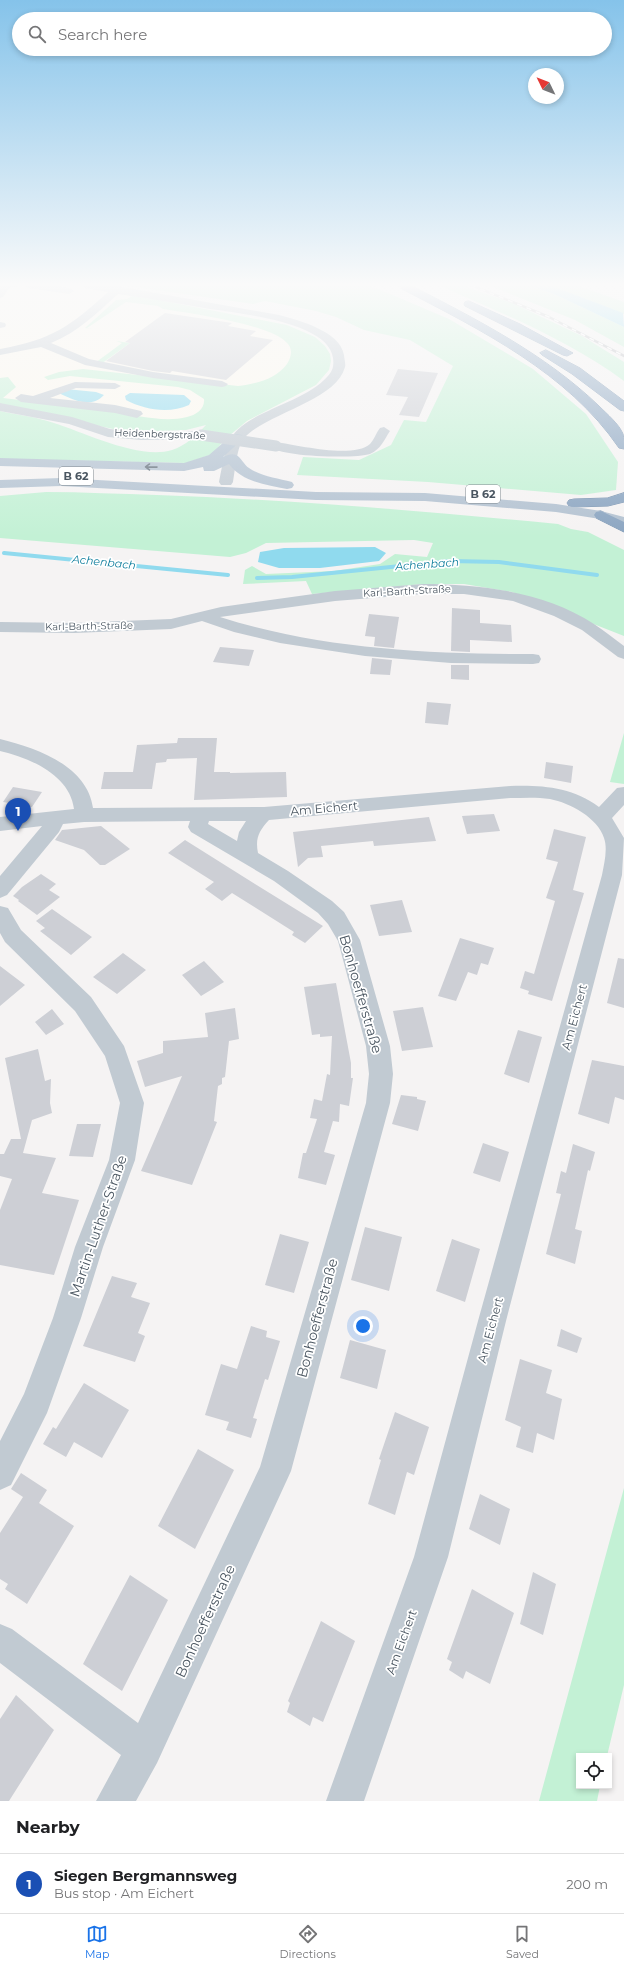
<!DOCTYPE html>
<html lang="en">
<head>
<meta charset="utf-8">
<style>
  body { margin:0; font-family:Montserrat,sans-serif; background:#f2f2f2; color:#202124 }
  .controls { position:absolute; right:12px; bottom:12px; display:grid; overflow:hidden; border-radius:0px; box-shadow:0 2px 6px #0003 }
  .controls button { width:36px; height:36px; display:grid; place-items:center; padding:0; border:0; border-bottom:1px solid #e0e0e0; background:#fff; color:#202124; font:20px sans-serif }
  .compass { position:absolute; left:528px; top:68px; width:36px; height:36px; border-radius:50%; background:#fff; box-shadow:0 2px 6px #0003; rotate:313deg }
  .you { position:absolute; left:363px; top:1326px; width:14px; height:14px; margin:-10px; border:3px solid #fff; border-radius:50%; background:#1a73e8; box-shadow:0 0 0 6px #1a73e833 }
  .badge { display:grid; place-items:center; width:26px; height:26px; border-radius:50%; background:#1a73e8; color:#fff; font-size:13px; font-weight:700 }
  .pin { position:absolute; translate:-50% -33px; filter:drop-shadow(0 1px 2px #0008) }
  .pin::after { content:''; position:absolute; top:21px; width:14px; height:12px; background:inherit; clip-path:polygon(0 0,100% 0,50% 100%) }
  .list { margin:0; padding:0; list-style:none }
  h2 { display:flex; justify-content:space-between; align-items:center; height:52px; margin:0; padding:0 16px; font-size:17px }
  h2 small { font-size:13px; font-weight:400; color:#757577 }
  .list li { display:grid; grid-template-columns:26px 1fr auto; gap:12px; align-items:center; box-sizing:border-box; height:60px; padding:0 16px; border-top:1px solid #e0e0e0 }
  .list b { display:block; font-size:15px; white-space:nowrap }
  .list p { margin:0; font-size:13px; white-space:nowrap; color:#757577 }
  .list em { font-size:13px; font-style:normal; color:#757577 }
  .icon { flex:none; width:22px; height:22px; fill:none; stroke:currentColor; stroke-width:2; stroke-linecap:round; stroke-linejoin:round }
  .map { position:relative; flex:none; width:624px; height:1801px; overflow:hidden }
  .search { position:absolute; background:#fff; box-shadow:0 2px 6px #0003; left:12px; right:12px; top:12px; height:44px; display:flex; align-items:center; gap:10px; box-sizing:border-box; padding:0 14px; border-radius:22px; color:#757577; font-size:15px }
  .sheet { height:112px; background:#fff }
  nav { display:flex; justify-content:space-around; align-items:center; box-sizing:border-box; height:56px; border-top:1px solid #e0e0e0; background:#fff; font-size:11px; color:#757577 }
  nav a { display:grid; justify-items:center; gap:2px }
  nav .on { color:#1a73e8 }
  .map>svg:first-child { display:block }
  .commercial { fill:#fdf9ef }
  .green { fill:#c3f1d5 }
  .water { fill:#90daee }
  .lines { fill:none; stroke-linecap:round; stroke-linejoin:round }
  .stream { stroke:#90daee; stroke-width:4 }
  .building { fill:#cdcfd5 }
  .highway-casing { stroke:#7690ad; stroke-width:1 }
  .minor { fill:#c1cad2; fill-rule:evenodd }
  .major { fill:#b3c2d1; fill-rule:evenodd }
  .highway { fill:#8ba5c1; fill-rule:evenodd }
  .rail-casing { stroke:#b5b8bd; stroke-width:2.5 }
  .rail { stroke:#fff; stroke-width:1.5; stroke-dasharray:5; stroke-linecap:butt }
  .minor-bridge { stroke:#c1cad2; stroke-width:11 }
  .oneway { stroke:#64717d }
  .labels { text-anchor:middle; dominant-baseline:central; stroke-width:3.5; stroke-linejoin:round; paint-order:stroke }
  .far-street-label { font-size:10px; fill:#4a5661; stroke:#fff }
  .shield { fill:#fff; stroke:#808990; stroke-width:1 }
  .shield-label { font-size:11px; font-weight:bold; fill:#4a5661 }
  .far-water-label { font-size:11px; font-style:italic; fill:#0c7c9b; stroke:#fff }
  .street-label { font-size:12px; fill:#4a5661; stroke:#fff }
  .near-street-label { font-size:14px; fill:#4a5661; stroke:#fff }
</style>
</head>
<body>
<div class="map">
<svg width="624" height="1801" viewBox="0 0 624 1801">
  <rect width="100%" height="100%" fill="#f5f3f3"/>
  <path class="commercial" d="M0,285H100L121,294L266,320L287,325L315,337L325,346L331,361L329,370L316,385L304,392L260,414L237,428L0,401Z"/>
  <path class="green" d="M122,285H369L449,319L533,369L586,414L618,462L616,490L581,495L428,482L297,475L303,457L359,460L391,445L404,420L426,422L453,366L410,340L364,330L336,317L316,311L265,301L253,304Z
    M438,285H461L512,303L582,336L624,362V381C568,340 502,313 438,285Z
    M488,285H528L554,294L624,327V347L575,320Z
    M549,285H576L624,302V314Z
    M132,296L159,300L287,325L315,337L325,346L330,354L331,361L329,370L316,385L247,421L224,440L213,454L186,463L0,459V411C18,415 37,417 54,423C86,433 139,460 172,450C185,446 197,435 206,425L186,430L157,431L113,429L0,404V378L8,377L16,387L3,398C40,402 77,407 114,412C137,415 163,423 187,417C196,415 205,409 204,399L190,390L178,387L70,376L48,380L44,377L59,372L83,369L238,386C256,384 276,379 287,364C292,356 293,348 286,342C269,324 189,313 163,309L158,306L126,302L87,328L94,329L85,328L116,300L127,299Z
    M116,341L130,343L101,364L95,363L122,343Z
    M46,492C83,492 120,494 157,495C291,500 425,511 558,524L571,529L588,532L624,550V636L512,592L464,584H423L312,594L306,581L243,584L245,570L252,566L266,574L334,571L380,564L395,554L427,557L433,543L414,540L266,543L246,553L230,557L0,538V496Z
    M624,733V784L610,782Z
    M624,1488V1685L607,1756H579V1786H600L597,1801H539Z"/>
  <path class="water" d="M528,285H549L623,313L624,327L554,294Z
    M66,389L96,392L104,395C91,409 73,400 59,393Z
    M130,393L184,395L191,401L189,405C169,414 145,410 126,400L125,396Z
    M375,547L386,553L379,561L320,568H279L258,562L260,552L284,548Z"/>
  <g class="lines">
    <path class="stream" d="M4,553L228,575
      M257,578L292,577L450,561L499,562L597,575"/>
  </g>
  <path class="building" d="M165,313L232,323L228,326L256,331L250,336L273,340L226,380L172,371L170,373L153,371L106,361L130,343L125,342Z
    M398,369L438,373L419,417L399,415L408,397L386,395Z
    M452,608L480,610V623L511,625L512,642L470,640V652L451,651Z
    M369,614L399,617L394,648L374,646L375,637L365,636Z
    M220,647L254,650L249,666L213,662Z
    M372,658L392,660L390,675L370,674Z
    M451,665H469V680L451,679Z
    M427,702L451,704L448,725L425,723Z
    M178,738H217L214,772H230V773L286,772L287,797L194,800L197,758L167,759L166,762L156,763L152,789H101L104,772H133L137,745L177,743Z
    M546,762L573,766L571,783L544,778Z
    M13,787L42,792L32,807L3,802Z
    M494,814L500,831L467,834L462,816Z
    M429,817L436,841L374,846L373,841L321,846L323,857L308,858L298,867L293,832Z
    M101,826L130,849L105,865H100L84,850L55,840L62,830Z
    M554,829L586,837L573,890L584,893L552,1001L528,994L529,991L520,988L525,971L534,974L555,901L546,898L558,862L546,859Z
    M185,840L255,884L323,926L305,943L292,935L294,932L232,893L222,901L205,889L214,882L168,853Z
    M41,874L56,884L49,890L60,897L37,915L18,901L19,900L13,896L22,887Z
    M402,900L412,932L379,936L370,905Z
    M52,909L92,937L71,955L40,931L45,928L36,921Z
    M460,938L494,948L488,965L481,963L477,975L468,972L456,1001L438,996Z
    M123,953L146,970L117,994L93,977Z
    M618,958L624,959V1008L607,1003Z
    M204,961L224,982L201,996L182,975Z
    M0,966L25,985L0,1006Z
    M336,983L351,1063V1078H353L349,1106L340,1104L339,1122L333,1121L324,1152L335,1155L326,1185L298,1178L303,1153H306L317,1119L310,1118L314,1099L322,1101L327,1074L330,1075L332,1036L320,1037V1034L312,1035L304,987Z
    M423,1007L433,1047L402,1051L393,1011Z
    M235,1008L239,1039L229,1041L225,1077L222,1078V1084L218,1086L214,1121L217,1122L192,1185L141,1171L182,1076L145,1087L137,1061L163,1053V1041L208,1037L205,1013Z
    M52,1009L64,1024L46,1035L35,1022Z
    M518,1030L542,1037L529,1083L504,1074Z
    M38,1049L45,1081L51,1079L50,1103L52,1113L32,1120L23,1153L56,1158L42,1193L79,1200L54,1275L0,1265V1210L12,1179L0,1176V1154H4L11,1139H21L5,1058Z
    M592,1060L624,1066V1100L615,1097L609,1124L578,1114Z
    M401,1095L417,1097V1099L426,1101L418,1131L392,1124Z
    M77,1124H101L93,1157L69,1156Z
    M483,1143L509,1152L500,1182L473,1173Z
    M573,1144L595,1152L590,1171L588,1170L575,1229L582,1231L575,1264L546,1254L561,1194L556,1193L561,1171L566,1173Z
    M365,1227L402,1237L389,1291L351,1280Z
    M280,1234L309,1242L294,1293L265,1285Z
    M452,1239L480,1249L465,1302L436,1291Z
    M112,1276L137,1283L131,1297L150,1303L138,1333L145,1336L135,1362L83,1346Z
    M251,1326L267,1331L266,1337L280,1341L268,1380L265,1379L253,1418L257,1419L251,1438L226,1430L229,1422L205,1415L221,1364L237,1369Z
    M561,1329L582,1338L577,1353L557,1346Z
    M350,1340L386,1350L377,1389L340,1378Z
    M520,1359L552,1370L546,1393L562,1399L554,1440L537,1433L533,1453L516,1447L521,1427L505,1420Z
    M84,1383L129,1410L102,1458L74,1442L66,1457L43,1444L53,1427L56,1429Z
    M395,1412L429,1427L414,1475L407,1472L395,1515L368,1504L381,1460L379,1459Z
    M198,1449L234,1470L195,1549L158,1526Z
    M21,1473L47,1490L39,1503L74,1526L27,1604L5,1589L8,1584L0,1579V1533L23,1497L11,1489Z
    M480,1494L510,1509L500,1545L469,1529Z
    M533,1572L556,1584L543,1635L520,1624Z
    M130,1575L168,1600L122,1691L83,1664Z
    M472,1589L514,1613L490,1684L466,1671L463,1679L449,1670L452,1662L447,1659Z
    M321,1621L355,1641L323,1722L313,1717L310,1726L287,1712L290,1703L288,1701Z
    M16,1695L54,1730L9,1801H0V1719Z"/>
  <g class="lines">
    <defs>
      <path id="highway" d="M402,285H410C476,319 545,354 599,406C607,414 619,424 623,434C624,438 624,445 624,449L619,448C568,373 481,330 402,289L401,287Z
        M469,301L520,324L573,353L567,356L563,355L465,306L464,304L465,302Z
        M546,350L580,368L624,401V411L620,410L572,374L542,355L540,353Z
        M624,493V502L608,506L574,507L569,506L567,503L569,500L574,499L607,498Z
        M601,511L624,522V532L596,518L594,515L596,512Z"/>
    </defs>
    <use href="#highway" class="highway-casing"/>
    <path class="minor" d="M2,285H18L16,287L9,288L3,297L0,298V288Z
      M23,285C33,284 67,284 74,291L69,294L28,288Z
      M80,285L117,286L279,315C298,320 340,331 344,355C344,358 346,364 345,367C336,401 267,413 244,438C237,446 235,471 233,482L231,485H221L219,482C222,468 224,451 231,438C247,411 304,403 327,377C333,371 334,366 333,358C329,321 234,313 204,308C176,303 147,298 118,294C97,313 78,332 51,343L89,359L153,372L222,381L228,384L226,386L222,387L153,378L85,365L41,347L0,355V349C51,340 71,326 108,292L85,288Z
      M0,322L5,323L6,325L5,327L0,328Z
      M75,382L115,383L121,386L115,389L76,388L50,398L115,405L141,411L143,414L137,418L115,413L21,402L15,398L21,394L33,396Z
      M0,403L72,417L110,429L141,432L201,431L207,435L201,439L141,440L108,437L69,424L0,411Z
      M384,427L390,431C384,440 381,449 370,454C356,459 277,457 270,446L276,442C297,445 353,459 370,444C374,440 376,433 380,428Z
      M423,584C481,584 545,592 594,624C605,631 614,639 624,646V659L618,657L582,630L554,616L513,601L464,594H423L335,601L220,617C321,649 428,654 533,654L539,655L541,659L539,663L533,664L451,663L365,656L280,643L234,632L202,621L171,629L74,633L0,632V622L74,623L171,619L221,607L335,591Z
      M0,739C36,748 87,765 93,808L264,807L510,786C542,785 572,787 599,807L617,788L624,787V805L612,818L624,838L622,875L506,1321L448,1557L364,1801H326L414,1557L478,1321L602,875C604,864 608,849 604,838C598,818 570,803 550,799C537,797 523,798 510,798L269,820C259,831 255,838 258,853L288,871L332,901L344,912L360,940L390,1046L393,1074L390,1103L291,1471L286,1482L157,1763L136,1801H96L121,1755L0,1663V1624L12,1629L138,1723L260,1467L366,1103L369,1074L366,1046L338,941L328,924L318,913L274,881L191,832L188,827L190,821L84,822L63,824L59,832L7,895L0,898V876L42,826L0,831V817L74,809C70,775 30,758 0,751ZM209,821H246L239,832L237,841L208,824Z
      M0,906L8,908L21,930L91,997L124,1046L144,1103L135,1160L103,1247L81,1318L47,1413L11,1485L0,1490V1441L24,1394L53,1318L75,1247L109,1160L120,1103L105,1056L75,1011L5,942L0,933Z"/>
    <path class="major" d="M237,434L242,435L244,438L223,457C227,455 232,453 236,455C241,457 244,465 249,468C262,477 277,478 292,482L294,485L292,488L287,489C267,485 242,482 229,464L214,471H204L203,467L184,471L0,466V458L184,463L209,455L232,435Z
      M61,478L316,492L425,493L556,504L601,511L624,517V525L600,519L556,512L425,501L316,500L61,486L0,488V480Z"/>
    <use href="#highway" class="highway"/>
    <defs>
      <path id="rail" d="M471,285L549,317L624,356"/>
    </defs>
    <use href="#rail" class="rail-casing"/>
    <use href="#rail" class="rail"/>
    <path class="minor-bridge" d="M201,435L276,446"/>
  </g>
  <defs><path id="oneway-shaft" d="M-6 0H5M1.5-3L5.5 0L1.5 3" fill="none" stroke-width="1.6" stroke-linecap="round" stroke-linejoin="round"/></defs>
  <use class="oneway" href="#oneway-shaft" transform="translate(151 467) rotate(-179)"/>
  <linearGradient id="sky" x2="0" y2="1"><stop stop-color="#85c3ea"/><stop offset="0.53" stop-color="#fafafa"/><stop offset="1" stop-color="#fafafa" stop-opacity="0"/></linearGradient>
  <rect width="624" height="537" fill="url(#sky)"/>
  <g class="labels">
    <g class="far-street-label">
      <text transform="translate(160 434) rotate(2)">Heidenbergstraße</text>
      <text transform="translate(407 591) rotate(-3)">Karl-Barth-Straße</text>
      <text transform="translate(89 626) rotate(-1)">Karl-Barth-Straße</text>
    </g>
    <g class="shield">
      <rect x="59" y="467" width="34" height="18" rx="3"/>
      <rect x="466" y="485" width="34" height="18" rx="3"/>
    </g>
    <g class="shield-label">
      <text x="76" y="476">B 62</text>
      <text x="483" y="494">B 62</text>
    </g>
    <g class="far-water-label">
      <text transform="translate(104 562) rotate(6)">Achenbach</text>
      <text transform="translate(427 564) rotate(-4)">Achenbach</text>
    </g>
    <g class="street-label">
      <text transform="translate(324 808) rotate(-5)">Am Eichert</text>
      <text transform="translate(574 1017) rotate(-75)">Am Eichert</text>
      <text transform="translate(490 1330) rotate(-75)">Am Eichert</text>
      <text transform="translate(401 1642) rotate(-70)">Am Eichert</text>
    </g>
    <g class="near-street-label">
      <text transform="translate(361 994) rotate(74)">Bonhoefferstraße</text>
      <text transform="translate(98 1226) rotate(-71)">Martin-Luther-Straße</text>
      <text transform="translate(317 1318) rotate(-75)">Bonhoefferstraße</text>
      <text transform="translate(205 1621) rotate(-65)">Bonhoefferstraße</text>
    </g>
  </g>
</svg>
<div class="controls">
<button><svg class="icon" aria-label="locate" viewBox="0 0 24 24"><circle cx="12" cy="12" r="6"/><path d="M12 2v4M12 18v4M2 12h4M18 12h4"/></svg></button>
</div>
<svg class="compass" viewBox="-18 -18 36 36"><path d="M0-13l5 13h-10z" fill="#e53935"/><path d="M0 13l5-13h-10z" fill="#757577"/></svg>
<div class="you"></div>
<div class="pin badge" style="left:18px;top:831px;background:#1a4fb4">1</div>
<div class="search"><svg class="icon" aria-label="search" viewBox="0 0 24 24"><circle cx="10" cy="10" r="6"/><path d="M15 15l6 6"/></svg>Search here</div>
</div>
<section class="sheet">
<h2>Nearby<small></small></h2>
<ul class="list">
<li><span class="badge" style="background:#1a4fb4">1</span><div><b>Siegen Bergmannsweg</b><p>Bus stop · Am Eichert</p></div><em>200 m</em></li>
</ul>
</section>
<nav>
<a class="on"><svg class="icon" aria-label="map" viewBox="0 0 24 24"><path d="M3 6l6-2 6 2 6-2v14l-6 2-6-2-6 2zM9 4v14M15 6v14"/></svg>Map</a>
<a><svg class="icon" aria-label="directions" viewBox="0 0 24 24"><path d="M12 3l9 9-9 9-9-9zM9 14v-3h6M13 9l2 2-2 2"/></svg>Directions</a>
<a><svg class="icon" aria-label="saved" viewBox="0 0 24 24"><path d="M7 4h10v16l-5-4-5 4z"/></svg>Saved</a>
</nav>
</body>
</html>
